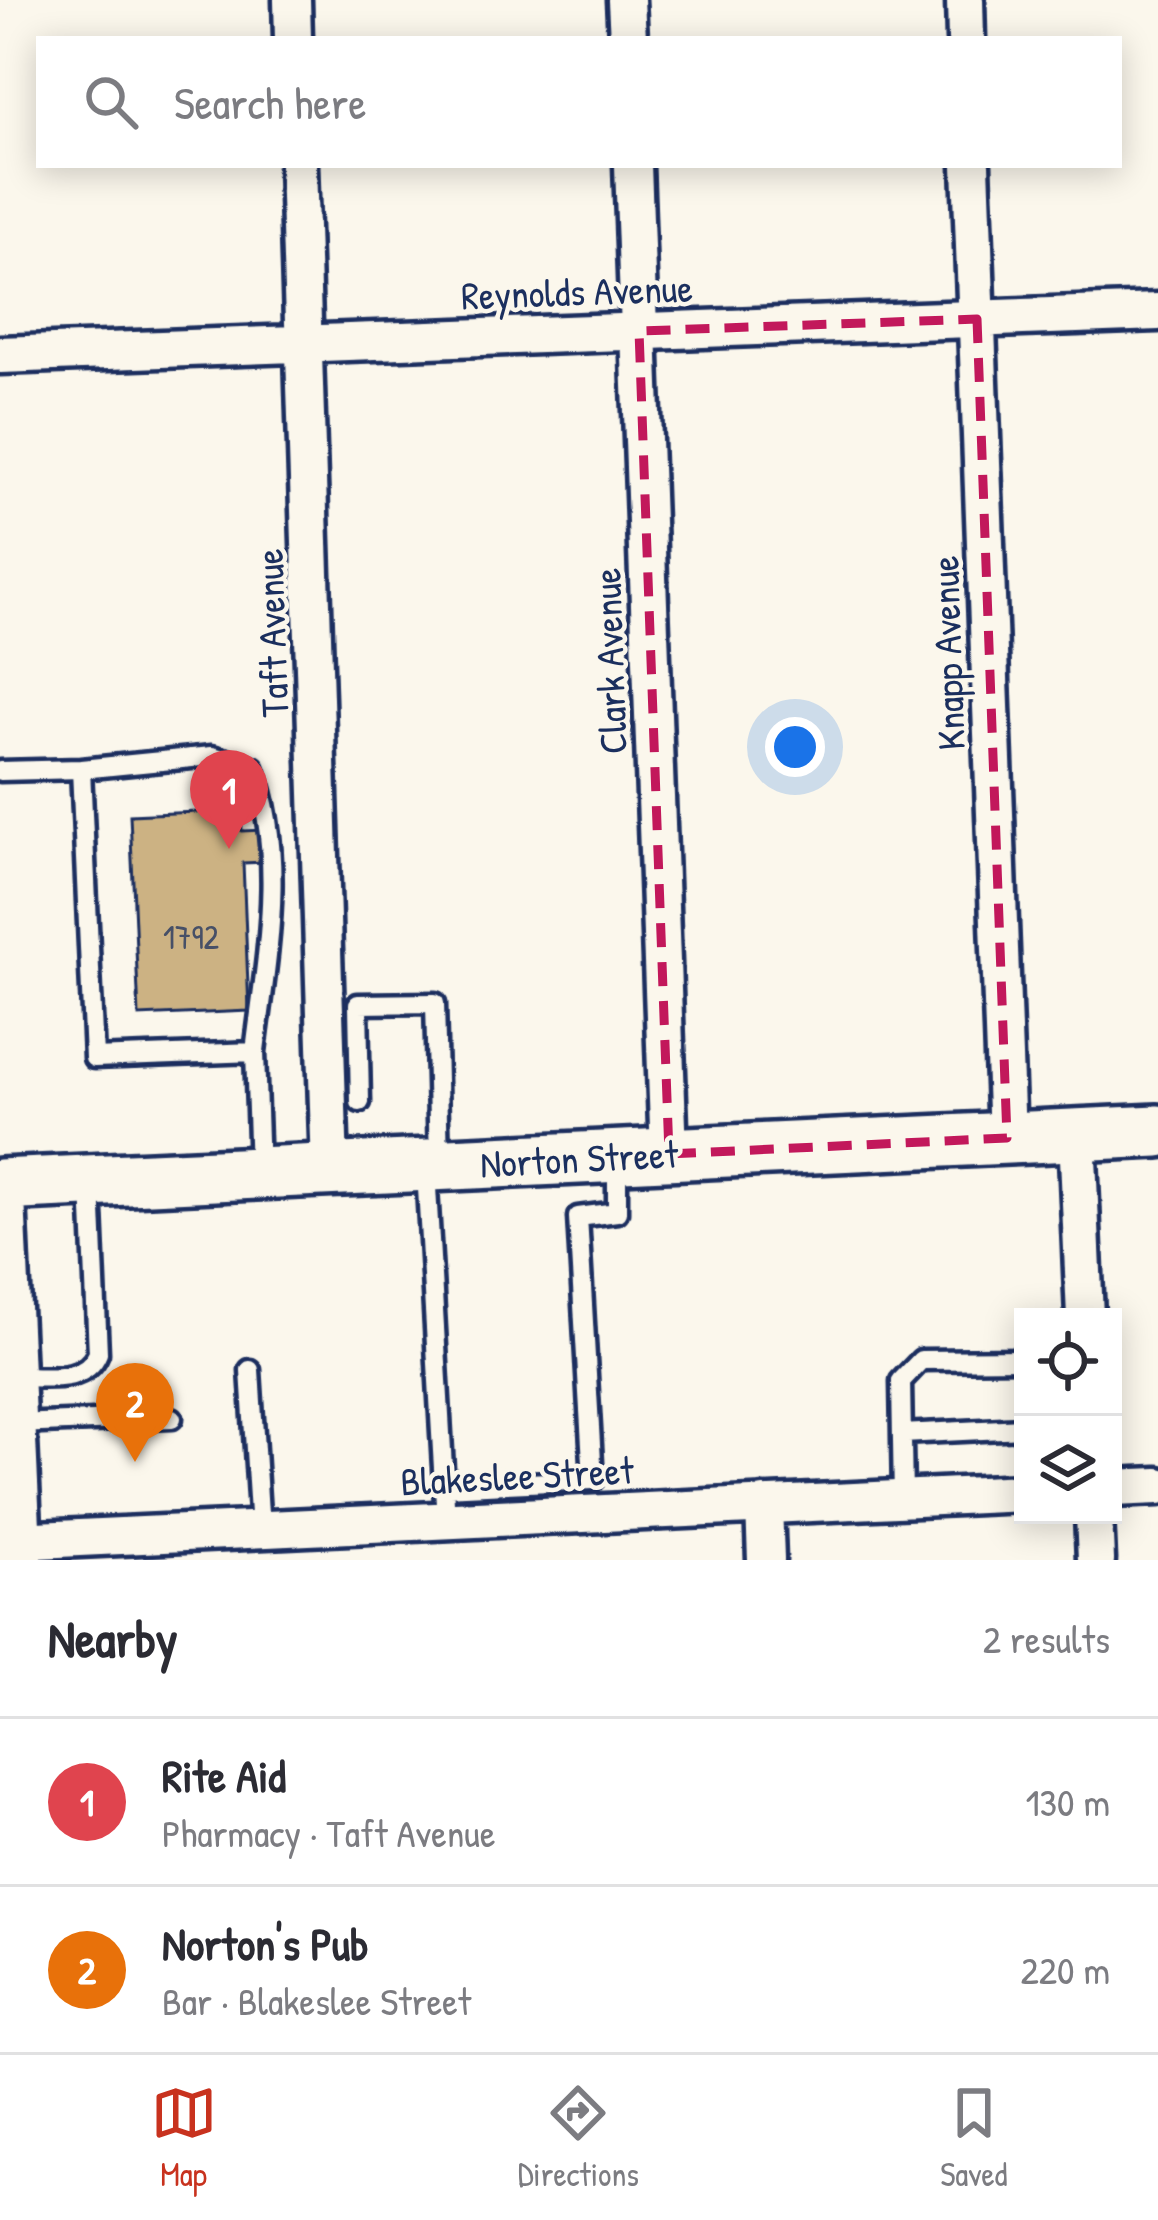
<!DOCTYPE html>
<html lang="en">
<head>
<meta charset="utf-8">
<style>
  body { margin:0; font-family:"Patrick Hand",sans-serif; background:#f2f2f3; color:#2b2b33 }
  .controls { position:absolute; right:36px; bottom:36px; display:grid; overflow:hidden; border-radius:0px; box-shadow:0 6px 30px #0003 }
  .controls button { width:108px; height:108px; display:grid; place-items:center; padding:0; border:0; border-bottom:3px solid #e1e1e2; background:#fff; color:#2b2b33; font:60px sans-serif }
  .you { position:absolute; left:795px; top:747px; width:42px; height:42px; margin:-30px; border:9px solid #fff; border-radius:50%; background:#1a73e8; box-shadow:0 0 0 18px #1a73e833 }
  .badge { display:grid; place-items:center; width:78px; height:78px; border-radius:50%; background:#c8321e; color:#fff; font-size:39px; font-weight:700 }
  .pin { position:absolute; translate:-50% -99px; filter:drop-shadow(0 3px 6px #0008) }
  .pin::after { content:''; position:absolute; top:63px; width:42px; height:36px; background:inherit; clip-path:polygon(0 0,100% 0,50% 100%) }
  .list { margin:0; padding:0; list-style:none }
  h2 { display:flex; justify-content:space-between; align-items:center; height:156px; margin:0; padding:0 48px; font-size:51px }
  h2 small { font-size:39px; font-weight:400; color:#7c7c81 }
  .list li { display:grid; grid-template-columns:78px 1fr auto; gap:36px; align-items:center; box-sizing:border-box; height:168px; padding:0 48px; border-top:3px solid #e1e1e2 }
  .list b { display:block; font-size:45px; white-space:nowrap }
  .list p { margin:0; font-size:39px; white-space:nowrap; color:#7c7c81 }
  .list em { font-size:39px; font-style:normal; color:#7c7c81 }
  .icon { flex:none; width:66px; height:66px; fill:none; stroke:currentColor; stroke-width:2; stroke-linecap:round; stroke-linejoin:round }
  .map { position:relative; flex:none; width:1158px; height:1560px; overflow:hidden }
  .search { position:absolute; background:#fff; box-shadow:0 6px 30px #0003; left:36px; right:36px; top:36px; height:132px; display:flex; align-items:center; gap:30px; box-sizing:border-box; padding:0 42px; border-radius:0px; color:#7c7c81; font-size:45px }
  .sheet { height:492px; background:#fff }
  nav { display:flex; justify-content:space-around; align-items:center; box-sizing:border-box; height:168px; border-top:3px solid #e1e1e2; background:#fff; font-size:33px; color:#7c7c81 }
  nav a { display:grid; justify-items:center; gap:6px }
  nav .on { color:#c8321e }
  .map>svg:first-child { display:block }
  .building { fill:#ccb283; stroke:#1b2f5e; stroke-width:3 }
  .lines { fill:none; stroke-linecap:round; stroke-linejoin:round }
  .service-casing { stroke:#1b2f5e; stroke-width:27 }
  .minor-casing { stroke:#1b2f5e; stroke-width:45 }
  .secondary-casing { stroke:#1b2f5e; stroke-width:60 }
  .service { stroke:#fbf7ec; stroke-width:18 }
  .minor { stroke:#fbf7ec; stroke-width:36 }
  .secondary { stroke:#fbf7ec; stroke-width:51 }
  .marked { fill:none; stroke:#c2185b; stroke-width:9; stroke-dasharray:24 15; stroke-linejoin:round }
  .labels { text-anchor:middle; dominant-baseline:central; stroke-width:9; stroke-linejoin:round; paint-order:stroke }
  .number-label { font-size:33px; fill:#475067 }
  .street-label { font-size:39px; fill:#1b2f5e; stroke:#fbf7ec }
</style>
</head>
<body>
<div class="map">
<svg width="1158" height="1560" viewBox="0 0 1158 1560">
  <rect width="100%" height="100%" fill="#fbf7ec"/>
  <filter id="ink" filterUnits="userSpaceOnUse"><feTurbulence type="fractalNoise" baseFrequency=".00833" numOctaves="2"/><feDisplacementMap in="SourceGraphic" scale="24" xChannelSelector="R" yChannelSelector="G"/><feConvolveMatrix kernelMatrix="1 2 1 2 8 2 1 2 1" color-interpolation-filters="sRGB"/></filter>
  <g filter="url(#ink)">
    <path class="building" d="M241,810L242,831L264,830L265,862L243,863L249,1011L139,1016L130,815Z"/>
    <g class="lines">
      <defs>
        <path id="service" d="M81,769L212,756L253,767C287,855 266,960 255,1052
          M0,771L81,769L94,1058L255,1052L259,1170
          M360,1102L358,1004L435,1003L439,1160
          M426,1170L446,1521
          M250,1370L260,1530
          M11,1377C42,1376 85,1386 98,1353L91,1186
          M15,1424L172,1418
          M902,1434L1023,1428
          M444,1487L593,1480L578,1217L617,1212V1160
          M903,1499L901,1381L921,1360L1023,1359"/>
        <path id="minor" d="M292,0L293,39
          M626,0L628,39
          M965,0L966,39
          M298,165L330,1170
          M633,165L669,1154
          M971,165L1007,1138
          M0,355L1158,312
          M1077,1134L1085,1317
          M1113,1488L1158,1486
          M764,1505L766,1560
          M1094,1515L1096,1560
          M16,1541L1023,1493"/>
        <path id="secondary" d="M0,1185L1158,1131
          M0,1209L16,1560"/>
      </defs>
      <use href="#service" class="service-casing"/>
      <use href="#minor" class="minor-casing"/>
      <use href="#secondary" class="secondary-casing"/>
      <use href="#service" class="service"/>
      <use href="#minor" class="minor"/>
      <use href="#secondary" class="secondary"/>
    </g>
  </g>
  <path class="marked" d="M977,319L1007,1138L669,1154L639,331Z"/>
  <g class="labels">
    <g class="number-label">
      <text x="191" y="937">1792</text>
    </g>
    <g class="street-label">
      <text transform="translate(577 291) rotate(-2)">Reynolds Avenue</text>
      <text transform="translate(271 633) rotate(-92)">Taft Avenue</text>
      <text transform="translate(947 653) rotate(-92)">Knapp Avenue</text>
      <text transform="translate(609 661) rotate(-92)">Clark Avenue</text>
      <text transform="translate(579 1158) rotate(-3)">Norton Street</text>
      <text transform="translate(517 1475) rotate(-3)">Blakeslee Street</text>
    </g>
  </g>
</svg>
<div class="controls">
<button><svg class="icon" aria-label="locate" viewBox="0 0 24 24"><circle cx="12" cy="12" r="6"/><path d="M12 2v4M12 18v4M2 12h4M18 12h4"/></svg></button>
<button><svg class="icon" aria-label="layers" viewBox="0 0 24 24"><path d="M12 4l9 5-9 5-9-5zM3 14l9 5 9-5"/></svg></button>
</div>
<div class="you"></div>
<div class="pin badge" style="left:229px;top:849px;background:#e0444e">1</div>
<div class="pin badge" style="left:135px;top:1462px;background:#e8710a">2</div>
<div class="search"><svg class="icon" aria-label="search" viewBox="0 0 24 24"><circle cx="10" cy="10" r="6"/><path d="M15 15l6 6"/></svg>Search here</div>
</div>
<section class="sheet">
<h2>Nearby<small>2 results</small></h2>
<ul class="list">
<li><span class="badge" style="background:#e0444e">1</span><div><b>Rite Aid</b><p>Pharmacy · Taft Avenue</p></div><em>130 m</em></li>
<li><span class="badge" style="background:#e8710a">2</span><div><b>Norton's Pub</b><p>Bar · Blakeslee Street</p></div><em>220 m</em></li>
</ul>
</section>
<nav>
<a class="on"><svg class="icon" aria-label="map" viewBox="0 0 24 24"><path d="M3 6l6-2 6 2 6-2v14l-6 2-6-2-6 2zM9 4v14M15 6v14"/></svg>Map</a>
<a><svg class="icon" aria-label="directions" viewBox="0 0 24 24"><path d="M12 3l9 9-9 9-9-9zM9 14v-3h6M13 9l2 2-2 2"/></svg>Directions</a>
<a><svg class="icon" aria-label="saved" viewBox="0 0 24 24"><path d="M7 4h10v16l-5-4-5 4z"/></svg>Saved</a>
</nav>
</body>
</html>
